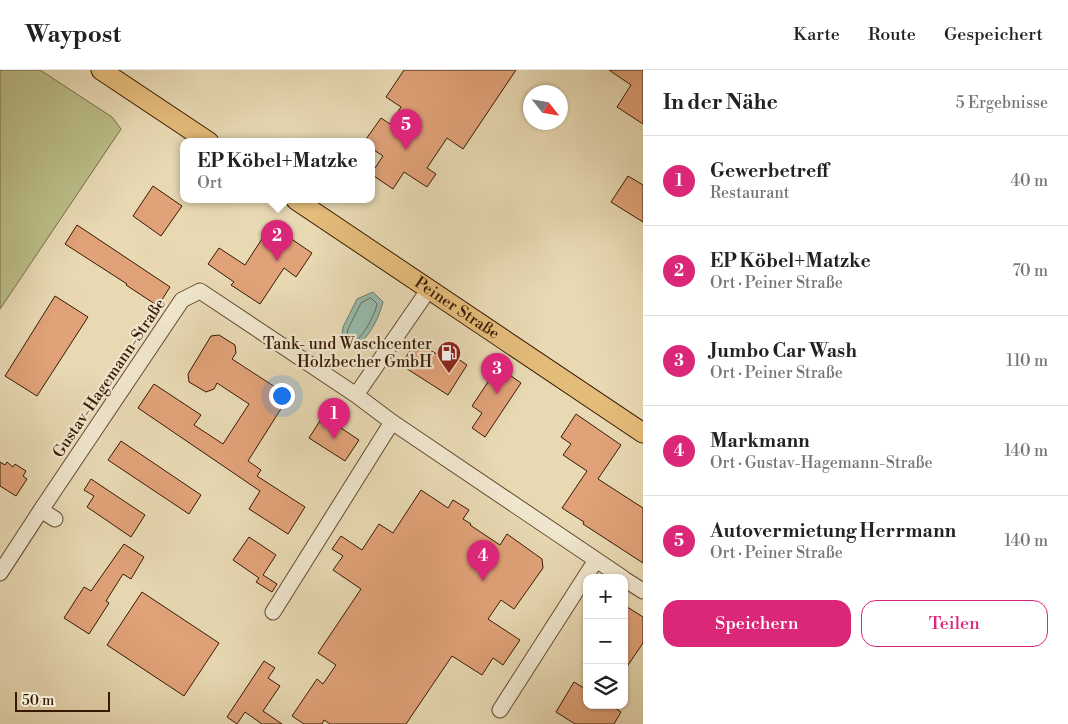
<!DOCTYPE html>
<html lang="de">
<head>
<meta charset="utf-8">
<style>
  body { margin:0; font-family:"Libre Bodoni",serif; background:#f6f6f6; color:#222 }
  .controls { position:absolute; right:15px; bottom:15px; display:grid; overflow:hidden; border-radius:10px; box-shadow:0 1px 4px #0004 }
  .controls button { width:45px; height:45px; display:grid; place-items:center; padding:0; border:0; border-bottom:1px solid #e0e0e0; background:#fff; color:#222; font:25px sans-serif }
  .compass { position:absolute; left:523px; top:15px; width:45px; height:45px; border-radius:50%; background:#fff; box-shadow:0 1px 4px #0004; rotate:121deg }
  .scale { position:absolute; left:15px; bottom:12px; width:95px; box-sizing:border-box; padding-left:5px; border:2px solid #361a03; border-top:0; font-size:14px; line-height:18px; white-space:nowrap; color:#361a03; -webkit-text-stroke:4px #f0e6ce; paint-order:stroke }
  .you { position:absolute; left:281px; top:325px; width:18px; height:18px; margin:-12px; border:4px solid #fff; border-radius:50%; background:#1a73e8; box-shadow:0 0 0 8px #1a73e833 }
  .badge { display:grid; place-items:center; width:32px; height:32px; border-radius:50%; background:#db2777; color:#fff; font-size:16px; font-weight:700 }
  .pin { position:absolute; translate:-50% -41px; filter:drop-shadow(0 1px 2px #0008) }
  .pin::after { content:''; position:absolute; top:26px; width:18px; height:15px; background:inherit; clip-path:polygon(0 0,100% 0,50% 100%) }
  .popup { position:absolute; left:180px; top:68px; width:195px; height:65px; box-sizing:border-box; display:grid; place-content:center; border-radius:10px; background:#fff; filter:drop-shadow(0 1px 4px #0005); font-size:16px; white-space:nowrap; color:#767676 }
  .popup b { font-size:19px; color:#222 }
  .popup::after { content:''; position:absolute; left:50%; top:100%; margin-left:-10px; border:10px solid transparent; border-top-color:#fff }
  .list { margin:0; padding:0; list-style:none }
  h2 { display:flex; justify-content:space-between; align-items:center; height:65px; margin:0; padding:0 20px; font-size:21px }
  h2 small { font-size:16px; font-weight:400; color:#767676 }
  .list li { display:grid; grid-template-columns:32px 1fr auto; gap:15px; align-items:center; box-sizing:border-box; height:90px; padding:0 20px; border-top:1px solid #e0e0e0 }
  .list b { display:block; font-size:19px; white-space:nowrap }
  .list p { margin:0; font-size:16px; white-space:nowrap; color:#767676 }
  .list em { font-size:16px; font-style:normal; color:#767676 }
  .actions { display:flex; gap:10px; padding:15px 20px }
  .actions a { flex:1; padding:11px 0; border:1px solid #db2777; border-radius:15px; text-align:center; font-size:18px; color:#db2777 }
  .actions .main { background:#db2777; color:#fff }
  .icon { flex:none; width:28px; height:28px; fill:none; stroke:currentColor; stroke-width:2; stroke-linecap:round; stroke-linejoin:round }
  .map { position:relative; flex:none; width:643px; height:654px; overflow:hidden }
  header { display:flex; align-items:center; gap:30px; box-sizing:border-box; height:70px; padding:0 25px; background:#fff; border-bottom:1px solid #e0e0e0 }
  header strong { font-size:24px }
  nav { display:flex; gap:28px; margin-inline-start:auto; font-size:18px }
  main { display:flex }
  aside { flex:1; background:#fff }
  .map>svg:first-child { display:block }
  .green { fill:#bbbe89; stroke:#786c46 }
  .water { fill:#97baac; stroke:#707a68 }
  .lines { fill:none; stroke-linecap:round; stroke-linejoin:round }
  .shore { stroke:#666a58; stroke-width:1 }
  .building { fill:#e1a279; stroke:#361a03 }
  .minor-casing { stroke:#624a2f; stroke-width:17 }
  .major-casing { stroke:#361a03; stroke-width:21 }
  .minor { stroke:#f0e6ce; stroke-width:15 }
  .major { stroke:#e4bc7a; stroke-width:19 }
  .labels { text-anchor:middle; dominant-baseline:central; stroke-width:4.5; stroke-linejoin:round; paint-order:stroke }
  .street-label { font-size:16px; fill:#361a03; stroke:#f0e6ce }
  .poi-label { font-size:16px; fill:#361a03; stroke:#f0e6ce; text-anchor:end }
</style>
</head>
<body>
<header>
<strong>Waypost</strong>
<nav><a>Karte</a><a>Route</a><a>Gespeichert</a></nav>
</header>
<main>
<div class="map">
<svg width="643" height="654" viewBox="0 0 643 654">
  <rect width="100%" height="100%" fill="#e8d9b3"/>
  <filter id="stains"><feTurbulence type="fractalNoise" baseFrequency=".004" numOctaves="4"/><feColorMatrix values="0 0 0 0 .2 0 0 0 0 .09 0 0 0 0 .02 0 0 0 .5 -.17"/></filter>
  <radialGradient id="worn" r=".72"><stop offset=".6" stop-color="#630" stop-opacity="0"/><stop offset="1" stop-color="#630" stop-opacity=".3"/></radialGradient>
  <path class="green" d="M0,0H40L112,47L121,59L0,239Z"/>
  <path class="water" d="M373,222L383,232C378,251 367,272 349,281L341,272L343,257L357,229Z"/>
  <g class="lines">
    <path class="shore" d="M371,228L377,234C375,245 361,272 350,274L346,270L348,259L361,233Z"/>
  </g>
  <path class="building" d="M404,0H516L463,79L447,68L427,98L436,104L427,117L404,102L393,119L371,104L383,86L371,78V72H364L381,48L390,54L401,37L386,27Z
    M609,0H643V54L617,37L631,15Z
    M628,106L643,115V152L611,132Z
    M153,116L182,136L161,166L133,146Z
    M77,155L170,217L158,236L126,215L127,214L65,174Z
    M271,155L312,183L296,207L284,198L260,234L231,215L234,212L208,194L219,178L245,195Z
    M55,226L88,247L37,326L5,306Z
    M219,265L235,275L236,283L232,289L289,326L248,391L261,400L257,406L305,437L288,464L249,439L260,421L138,338L154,314L201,345L194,355L223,374L249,334L217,313L214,319L206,322L189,312L188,304L211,266Z
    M416,271L446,290L451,284L467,295L448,325L401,295Z
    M497,296L521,313L485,367L472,358L482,343L472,336L492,306L490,305Z
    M576,344L621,375L598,409L643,438V493L583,454L584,452L562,438L587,401L563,385L571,374L561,367Z
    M323,346L359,370L345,391L309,368Z
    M121,371L201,425L189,444L108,390Z
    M0,392L5,395L7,392L13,397L15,394L26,401L23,406L27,409L16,426L0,416Z
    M91,409L145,445L131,467L87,437L94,426L84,420Z
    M421,420L448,438L453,430L469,440L463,449L471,454L470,455L500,475L507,464L542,489L543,498L514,539L501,530L488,549L520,570L503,595L493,588L482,605L452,586L406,654H330L324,650L322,654H304L292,646L317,609L323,614L336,595L318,583L361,519L333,500L343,486L332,479L341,466L362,480L379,454L393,463Z
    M249,467L276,485L263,505L277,514L272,522L256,512L259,508L233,490Z
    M124,474L144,487L131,509L123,504L106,531L109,533L89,564L64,548L84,517L91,521Z
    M142,522L219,573L184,626L107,575Z
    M624,535L643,547V573L624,601Z
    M264,591L275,598L268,608L280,616L263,641L282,654H262L245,642L237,654L227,647Z
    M574,612L587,620V635H611L621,642L614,654H575L556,642Z"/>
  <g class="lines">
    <defs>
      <path id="minor" d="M356,325L392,352L623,508
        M55,449L41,440L182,230L200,221L356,325L429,219
        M0,503L41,440
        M624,509L643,521
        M273,542L392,352
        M500,640L596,490"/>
      <g id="major">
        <path d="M101,0L209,72"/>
        <path id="s1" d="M296,130L643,363"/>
      </g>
    </defs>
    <use href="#minor" class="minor-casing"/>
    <use href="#major" class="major-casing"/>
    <use href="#minor" class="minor"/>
    <use href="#major" class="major"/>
  </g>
  <defs>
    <symbol id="fuel-pin" viewBox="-11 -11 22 30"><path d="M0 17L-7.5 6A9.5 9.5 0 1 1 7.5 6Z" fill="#8f2418" stroke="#f0e6ce"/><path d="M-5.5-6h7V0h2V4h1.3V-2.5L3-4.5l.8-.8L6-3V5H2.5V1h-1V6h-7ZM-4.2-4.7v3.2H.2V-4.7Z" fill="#fff"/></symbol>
  </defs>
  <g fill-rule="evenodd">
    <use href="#fuel-pin" x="435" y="269" width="28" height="38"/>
  </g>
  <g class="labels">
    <g class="street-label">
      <text stroke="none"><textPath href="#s1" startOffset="194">Peiner Straße</textPath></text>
      <text transform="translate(109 308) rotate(-56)">Gustav-Hagemann-Straße</text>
    </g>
    <g class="poi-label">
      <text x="432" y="274">Tank- und Waschcenter<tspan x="432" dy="18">Holzbecher GmbH</tspan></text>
    </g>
  </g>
  <rect width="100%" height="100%" filter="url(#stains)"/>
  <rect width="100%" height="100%" fill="url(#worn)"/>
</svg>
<div class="controls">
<button>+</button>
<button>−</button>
<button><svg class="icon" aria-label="layers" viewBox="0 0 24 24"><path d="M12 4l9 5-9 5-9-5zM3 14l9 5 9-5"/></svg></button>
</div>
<svg class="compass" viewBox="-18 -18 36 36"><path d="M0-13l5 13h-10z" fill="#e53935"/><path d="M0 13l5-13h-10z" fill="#767676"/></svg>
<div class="scale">50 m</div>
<div class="you"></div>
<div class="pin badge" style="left:334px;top:369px">1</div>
<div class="pin badge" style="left:277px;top:191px">2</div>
<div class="popup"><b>EP Köbel+Matzke</b>Ort</div>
<div class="pin badge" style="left:497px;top:324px">3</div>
<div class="pin badge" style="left:483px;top:511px">4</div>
<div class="pin badge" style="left:406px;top:80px">5</div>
</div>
<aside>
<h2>In der Nähe<small>5 Ergebnisse</small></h2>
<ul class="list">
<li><span class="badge">1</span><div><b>Gewerbetreff</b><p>Restaurant</p></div><em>40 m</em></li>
<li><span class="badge">2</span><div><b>EP Köbel+Matzke</b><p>Ort · Peiner Straße</p></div><em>70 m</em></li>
<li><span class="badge">3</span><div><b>Jumbo Car Wash</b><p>Ort · Peiner Straße</p></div><em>110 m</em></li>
<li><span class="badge">4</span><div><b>Markmann</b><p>Ort · Gustav-Hagemann-Straße</p></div><em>140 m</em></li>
<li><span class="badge">5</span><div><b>Autovermietung Herrmann</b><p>Ort · Peiner Straße</p></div><em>140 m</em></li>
</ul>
<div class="actions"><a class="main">Speichern</a><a>Teilen</a></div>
</aside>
</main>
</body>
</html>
